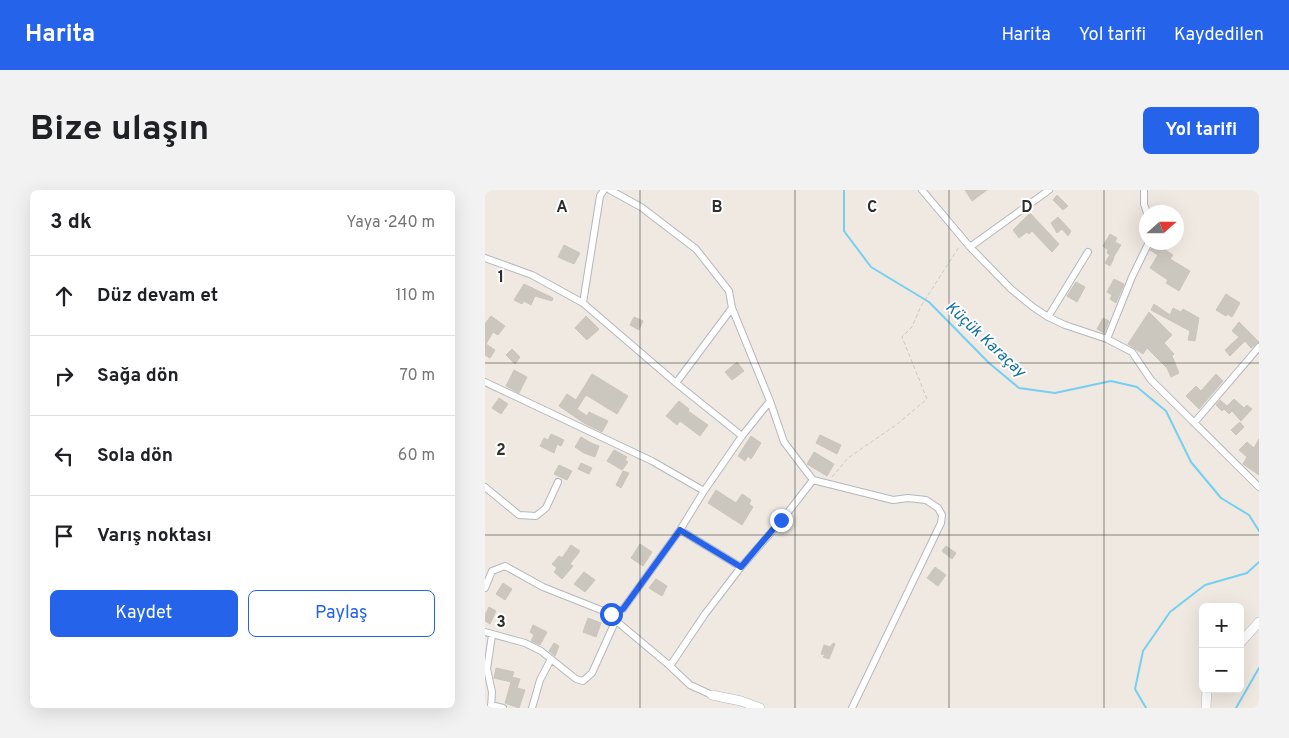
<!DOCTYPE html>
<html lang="tr">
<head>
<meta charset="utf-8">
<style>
  body { margin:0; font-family:Overpass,sans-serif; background:#f2f2f2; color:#202124 }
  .controls { position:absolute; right:15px; bottom:15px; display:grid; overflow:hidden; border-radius:8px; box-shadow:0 5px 20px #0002 }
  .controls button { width:45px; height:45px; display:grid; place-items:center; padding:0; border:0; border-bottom:1px solid #e0e0e0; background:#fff; color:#202124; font:25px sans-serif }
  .compass { position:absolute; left:654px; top:15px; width:45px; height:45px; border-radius:50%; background:#fff; box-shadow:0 5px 20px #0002; rotate:69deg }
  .stop { position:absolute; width:15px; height:15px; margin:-11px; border:4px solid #2563eb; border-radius:50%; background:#fff }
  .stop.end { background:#2563eb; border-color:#fff; box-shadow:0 1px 5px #0008 }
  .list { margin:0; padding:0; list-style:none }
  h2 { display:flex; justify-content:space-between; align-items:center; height:65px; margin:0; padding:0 20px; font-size:21px }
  h2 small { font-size:16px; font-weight:400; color:#757577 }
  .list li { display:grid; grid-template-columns:32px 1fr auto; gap:15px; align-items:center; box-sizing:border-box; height:80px; padding:0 20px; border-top:1px solid #e0e0e0 }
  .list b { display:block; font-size:19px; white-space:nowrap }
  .list em { font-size:16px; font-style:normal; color:#757577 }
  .actions { display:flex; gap:10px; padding:15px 20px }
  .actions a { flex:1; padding:11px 0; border:1px solid #2563eb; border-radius:8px; text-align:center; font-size:18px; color:#2563eb }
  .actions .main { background:#2563eb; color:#fff }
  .icon { flex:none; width:28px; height:28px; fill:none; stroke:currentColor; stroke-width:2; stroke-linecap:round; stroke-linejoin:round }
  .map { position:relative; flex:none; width:774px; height:518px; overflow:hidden; border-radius:8px }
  header { display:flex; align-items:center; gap:30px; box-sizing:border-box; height:70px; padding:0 25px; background:#2563eb; color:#fff }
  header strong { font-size:24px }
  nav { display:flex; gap:28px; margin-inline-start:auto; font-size:18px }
  .intro { display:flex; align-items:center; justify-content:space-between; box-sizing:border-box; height:120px; padding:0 30px }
  h1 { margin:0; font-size:35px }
  .button { padding:12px 22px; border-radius:8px; background:#2563eb; color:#fff; font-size:18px; font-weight:700 }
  main { display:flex; gap:30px; padding:0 30px }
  aside { flex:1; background:#fff; border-radius:8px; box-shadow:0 5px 20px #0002 }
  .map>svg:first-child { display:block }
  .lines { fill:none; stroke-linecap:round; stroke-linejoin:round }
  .stream { stroke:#75cff0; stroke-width:2 }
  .building { fill:#cbc7bf; stroke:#cbc5ba }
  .minor-casing { stroke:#b4b7c1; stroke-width:8 }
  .tertiary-casing { stroke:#b4b7c1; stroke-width:10 }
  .path { stroke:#c9c9c9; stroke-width:1; stroke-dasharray:4 2.5; stroke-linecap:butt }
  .minor { stroke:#fff; stroke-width:6 }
  .tertiary { stroke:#fff; stroke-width:9 }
  .route { stroke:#2563eb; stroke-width:6 }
  .grid { fill:none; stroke:#2e2e2e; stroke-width:1; stroke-opacity:0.55 }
  .labels { text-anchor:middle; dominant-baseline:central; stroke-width:4; stroke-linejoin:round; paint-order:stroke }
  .water-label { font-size:16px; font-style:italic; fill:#0d6fa3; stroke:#fff }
  .grid-label { font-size:16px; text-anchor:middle; font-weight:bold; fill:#2e2e2e; stroke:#fff; stroke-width:4; stroke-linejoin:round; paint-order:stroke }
</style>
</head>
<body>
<header>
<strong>Harita</strong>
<nav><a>Harita</a><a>Yol tarifi</a><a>Kaydedilen</a></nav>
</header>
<div class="intro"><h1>Bize ulaşın</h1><a class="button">Yol tarifi</a></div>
<main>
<aside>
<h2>3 dk<small>Yaya · 240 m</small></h2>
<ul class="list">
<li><svg class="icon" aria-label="ahead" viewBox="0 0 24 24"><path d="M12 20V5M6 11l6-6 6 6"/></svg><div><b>Düz devam et</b></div><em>110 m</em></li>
<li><svg class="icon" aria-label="right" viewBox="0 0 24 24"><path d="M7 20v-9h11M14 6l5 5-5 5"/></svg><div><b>Sağa dön</b></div><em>70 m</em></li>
<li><svg class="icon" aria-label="left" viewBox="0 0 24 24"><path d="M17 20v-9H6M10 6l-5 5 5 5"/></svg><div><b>Sola dön</b></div><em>60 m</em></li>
<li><svg class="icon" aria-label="arrive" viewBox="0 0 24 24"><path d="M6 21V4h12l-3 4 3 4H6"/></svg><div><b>Varış noktası</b></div></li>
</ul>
<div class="actions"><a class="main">Kaydet</a><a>Paylaş</a></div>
</aside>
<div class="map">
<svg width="774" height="518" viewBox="0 0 774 518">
  <rect width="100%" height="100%" fill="#efe9e1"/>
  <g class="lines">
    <path class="stream" d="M359,0V41L386,77L444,112L504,173L534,198L570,203L626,191L652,197L681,221L706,272L736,308L764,325L774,341
      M661,518L650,499L658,461L685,422L720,395L762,383L774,372
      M751,518L774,478"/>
  </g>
  <path class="building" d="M480,0H502L487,11Z
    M572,5L583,16L578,20L568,10Z
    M545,23L574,54L567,62L547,41L544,44L542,42L534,48L528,40Z
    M573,27L586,41L583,46L577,39L572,43L566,33Z
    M625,44L632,48L630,52L636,55L628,68L622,63L623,60L618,56Z
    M670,53L688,65L685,69L705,81L694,101L681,93L683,90L665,78L673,65L665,60Z
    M79,55L95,63L89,74L73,67Z
    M624,66L629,68L625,76L620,73Z
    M629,89L639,94L631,113L625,109L627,105L622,102Z
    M591,92L600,97L592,112L582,106Z
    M39,94L68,108L67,111L50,106L46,115L39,111L37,114L29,110Z
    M741,104L755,113L747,127L742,124L741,126L731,120Z
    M669,114L685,125L688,118L696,122L698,119L714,128L710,151L703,150L705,141L666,120Z
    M664,122L687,145L679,153L689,164L687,166L694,183L686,187L682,178L662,158L658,164L643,154Z
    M6,126L20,136L13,145L8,142L1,154L10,160L5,168L0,165V134Z
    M101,126L114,139L102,150L90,138Z
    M149,127L158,131L154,140L145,135Z
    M618,128L624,131L619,143L612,139Z
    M754,132L774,152L766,158L760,151L745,166L740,160L754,147L747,141Z
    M27,159L35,167L30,174L21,165Z
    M252,172L259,181L247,190L240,182Z
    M29,180L42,187L34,203L21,196Z
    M107,184L143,206L132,224L101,205L92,219L102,226L104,222L123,231L117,242L99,233L74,216L82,204L91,210Z
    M731,184L738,191L714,219L701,206L711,196L716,201Z
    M14,208L23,214L16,224L7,218Z
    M749,209L759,218L762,215L767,219L756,231L747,221L744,224L739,219Z
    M735,210L742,216L737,221L731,215Z
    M194,211L204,219L203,221L223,235L215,246L195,231L192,235L181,226Z
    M755,232L759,237L751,245L746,240Z
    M66,244L79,250L76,256L72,254L69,263L55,256L59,248L63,250Z
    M335,245L356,255L352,264L331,253Z
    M266,246L276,253L266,269L263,266L260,271L253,266Z
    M96,247L106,253L114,256L110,267L99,263L90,257Z
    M774,249V285L758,274L762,267L754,260L762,252L769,258Z
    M129,260L142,267L140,270L143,272L137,280L122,271Z
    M329,262L349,274L342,286L322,274Z
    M96,273L107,278L104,284L93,279Z
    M74,275L87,281L82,290L69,284Z
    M138,281L144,283L136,298L131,295Z
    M231,300L251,313L257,304L266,310L264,314L268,317L257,335L223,313Z
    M155,354L167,362L158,376L146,368Z
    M86,355L95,361L85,374L88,376L77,389L69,382L72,378L67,374L74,366L77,368Z
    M461,356L471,363L467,369L457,361Z
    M450,377L461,385L453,396L442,388Z
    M99,382L110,390L100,402L89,394Z
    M171,389L182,396L177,406L164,398Z
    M18,393L27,399L20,410L11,404Z
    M4,417L11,421L5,434L0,431V425Z
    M103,428L116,433L111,447L98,442Z
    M48,435L62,442L55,455L46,451L49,445L45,442Z
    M69,453L74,456L70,466L64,461Z
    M348,453L350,454L344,469L338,467L340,465L336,464L339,455L345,457Z
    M11,478L29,482L27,487L35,489L32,498L40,500L34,518L20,513L26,492L9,488Z"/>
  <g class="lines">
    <defs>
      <path id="minor" d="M437,0L485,57L526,99L548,117L563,127L580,135L622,149L647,162L666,190L774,297
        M659,0V14L662,23
        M485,57L564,0
        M0,68L47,85L98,113L191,193L257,246
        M98,113L115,6L119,0
        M563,127L603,62
        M622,149L647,87L664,52
        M0,192L167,271L219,301
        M191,193L247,118
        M285,211L299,252L328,290L408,310L423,308L441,310L453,318L457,325L456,333L367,518
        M709,233L774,157
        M0,297L34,325L51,326L61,318L73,292
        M195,340L256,377
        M0,398L7,381L20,376L58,397L126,424L138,419L195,340L219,301L257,246L285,211L247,118L244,101L211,59L156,17L125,0
        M129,429L185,476L205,495L227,505
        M0,442L40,453L56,461L91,489L98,491L107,483L130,432
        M185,476L220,424L256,377L297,330L328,290
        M6,515L18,518
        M6,518L7,502L2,479L7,445
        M47,518L55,490L66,469"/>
      <path id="tertiary" d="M755,453L774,432
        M227,505L256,511L275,518
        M721,518L722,499"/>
    </defs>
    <use href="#minor" class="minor-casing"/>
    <use href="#tertiary" class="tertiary-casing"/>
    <path class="path" d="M347,287L363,268L411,235L442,209L417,147L427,137L436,116L474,57"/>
    <use href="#minor" class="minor"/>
    <use href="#tertiary" class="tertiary"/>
  </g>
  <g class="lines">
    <path class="route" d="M126,424L138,419L195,340L256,377L296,330"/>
  </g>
  <path class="grid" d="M155,0V518M310,0V518M464,0V518M619,0V518M0,173H774M0,345H774"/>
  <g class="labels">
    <g class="water-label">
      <text transform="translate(500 150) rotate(43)">Küçük Karaçay</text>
    </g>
  </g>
  <g class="grid-label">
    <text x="77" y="22">A</text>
    <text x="232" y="22">B</text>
    <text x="387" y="22">C</text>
    <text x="542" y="22">D</text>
    <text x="16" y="92">1</text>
    <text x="16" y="265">2</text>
    <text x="16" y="437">3</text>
  </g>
</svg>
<div class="controls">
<button>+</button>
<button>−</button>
</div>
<svg class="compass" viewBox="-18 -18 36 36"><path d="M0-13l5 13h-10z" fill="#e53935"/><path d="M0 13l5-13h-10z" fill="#757577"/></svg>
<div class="stop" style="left:126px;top:424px"></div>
<div class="stop end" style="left:296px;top:330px"></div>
</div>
</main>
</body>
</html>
